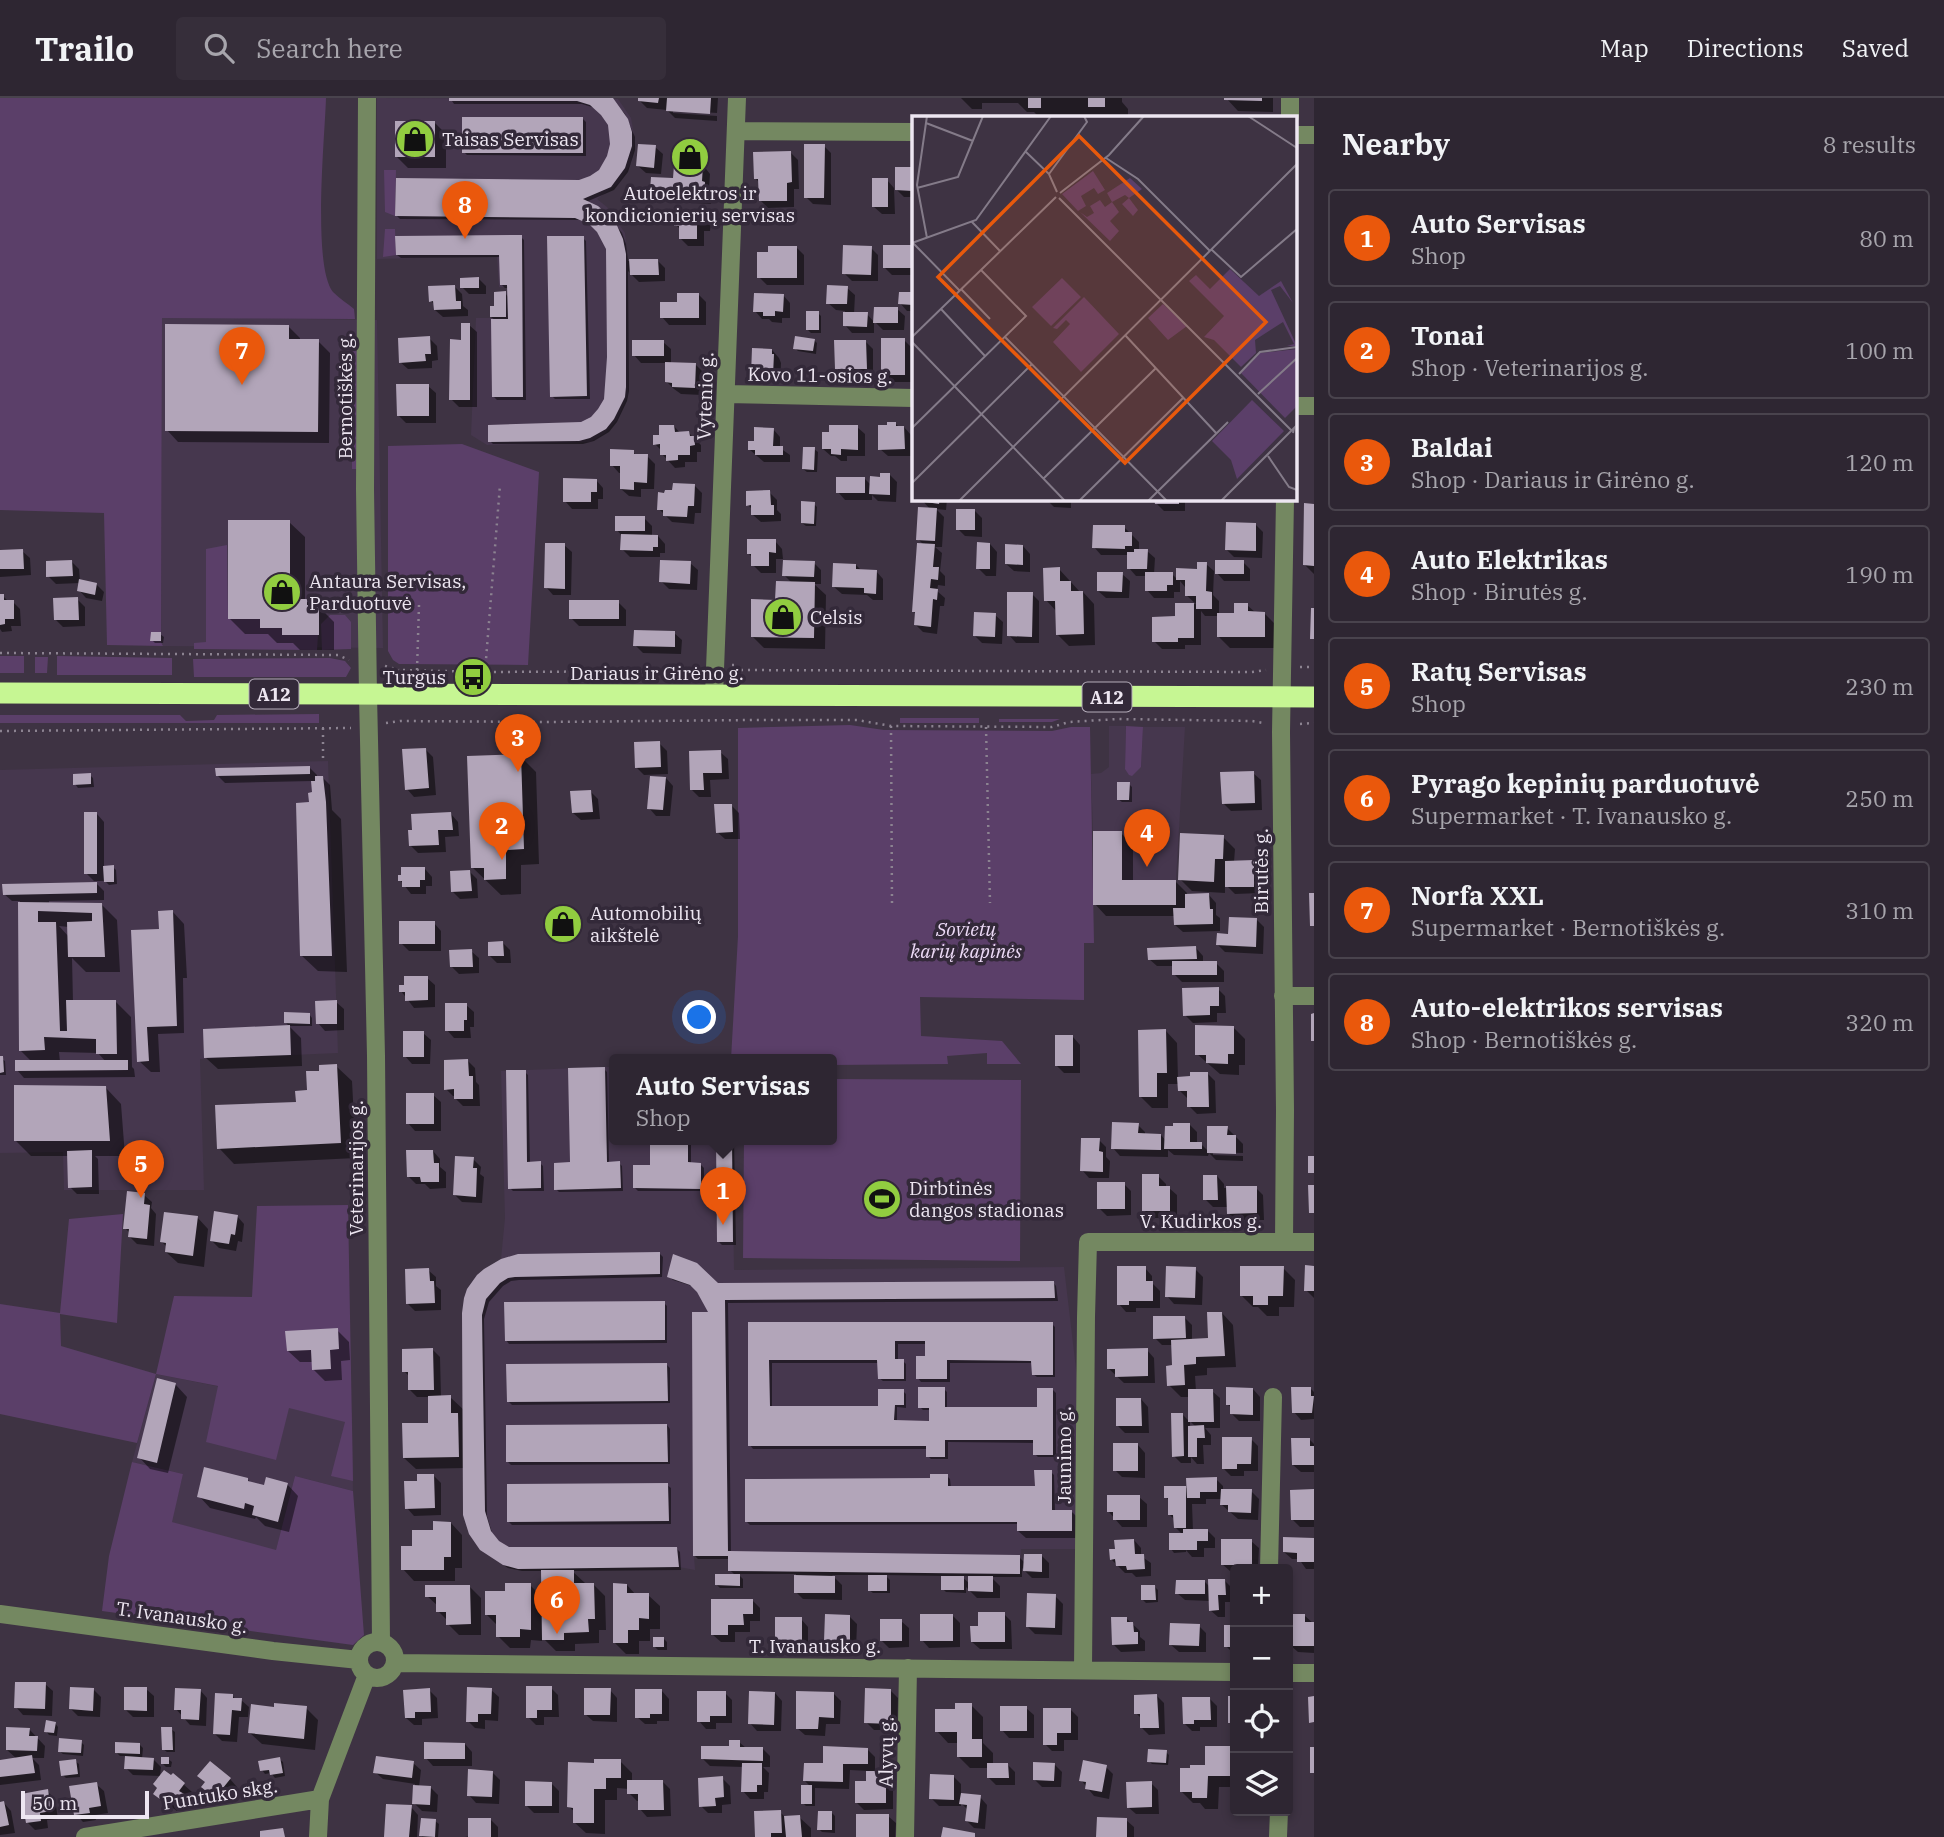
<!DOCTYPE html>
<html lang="en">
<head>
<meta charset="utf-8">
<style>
  body { margin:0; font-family:"IBM Plex Serif",serif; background:#362e3a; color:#f1f3f6 }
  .controls { position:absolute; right:21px; bottom:21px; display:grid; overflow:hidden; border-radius:7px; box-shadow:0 4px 10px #0003 }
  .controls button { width:63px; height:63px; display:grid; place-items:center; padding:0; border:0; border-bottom:2px solid #49434d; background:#2e2632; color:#f1f3f6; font:35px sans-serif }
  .scale { position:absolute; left:21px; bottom:18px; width:128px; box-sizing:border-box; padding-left:7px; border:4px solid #ede6f1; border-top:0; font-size:19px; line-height:24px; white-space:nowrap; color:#ede6f1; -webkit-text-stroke:5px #332939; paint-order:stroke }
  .you { position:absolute; left:700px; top:920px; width:24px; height:24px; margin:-18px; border:5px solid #fff; border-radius:50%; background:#1a73e8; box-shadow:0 0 0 10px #1a73e833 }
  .badge { display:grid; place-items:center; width:46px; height:46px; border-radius:50%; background:#ea580c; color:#fff; font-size:23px; font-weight:700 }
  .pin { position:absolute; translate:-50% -58px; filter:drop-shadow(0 2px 4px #0008) }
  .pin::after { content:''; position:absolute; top:37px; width:24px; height:21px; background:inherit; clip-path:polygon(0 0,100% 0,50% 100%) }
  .popup { position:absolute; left:609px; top:956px; width:228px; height:91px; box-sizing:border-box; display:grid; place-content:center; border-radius:7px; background:#2e2632; filter:drop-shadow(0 2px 5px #0005); font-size:23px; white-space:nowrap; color:#a7a5ac }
  .popup b { font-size:26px; color:#f1f3f6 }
  .popup::after { content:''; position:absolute; left:50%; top:100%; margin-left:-14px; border:14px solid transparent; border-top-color:#2e2632 }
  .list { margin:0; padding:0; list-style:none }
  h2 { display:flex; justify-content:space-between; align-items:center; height:91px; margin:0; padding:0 28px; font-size:30px }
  h2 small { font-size:23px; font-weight:400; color:#a7a5ac }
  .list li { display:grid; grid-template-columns:46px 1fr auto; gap:21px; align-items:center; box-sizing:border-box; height:98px; margin:0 14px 14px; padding:0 14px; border:2px solid #49434d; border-radius:7px }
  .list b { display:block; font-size:26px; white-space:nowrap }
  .list p { margin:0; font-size:23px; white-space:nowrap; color:#a7a5ac }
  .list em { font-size:23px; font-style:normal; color:#a7a5ac }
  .icon { flex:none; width:38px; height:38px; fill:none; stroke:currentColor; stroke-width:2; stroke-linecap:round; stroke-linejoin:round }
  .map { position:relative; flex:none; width:1314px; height:1739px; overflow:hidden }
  header { display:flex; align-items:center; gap:42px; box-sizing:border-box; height:98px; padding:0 35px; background:#2e2632; border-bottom:2px solid #49434d }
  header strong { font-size:33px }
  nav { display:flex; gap:38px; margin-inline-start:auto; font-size:24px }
  .search { width:490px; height:63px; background:#362e3a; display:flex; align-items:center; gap:18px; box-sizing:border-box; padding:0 24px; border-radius:7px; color:#a7a5ac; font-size:26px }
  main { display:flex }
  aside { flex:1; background:#2e2632 }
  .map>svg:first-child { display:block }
  .built { fill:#46374e }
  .green { fill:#5b3f69 }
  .shadow { fill:#0007; fill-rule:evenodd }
  .building { fill:#b2a5b9 }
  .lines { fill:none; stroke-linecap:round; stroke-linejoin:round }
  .path { stroke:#8c8391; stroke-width:2.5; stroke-dasharray:2 5; stroke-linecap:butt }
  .minor { stroke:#748861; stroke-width:18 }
  .highway { stroke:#c6f693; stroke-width:21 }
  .labels { text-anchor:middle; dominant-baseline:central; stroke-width:7; stroke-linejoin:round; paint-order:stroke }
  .shield { fill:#332939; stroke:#b5adba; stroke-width:2 }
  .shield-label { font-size:18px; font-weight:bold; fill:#ede6f1 }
  .poi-label { font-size:19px; fill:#ede6f1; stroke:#332939; text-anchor:start }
  .street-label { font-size:19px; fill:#ede6f1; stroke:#332939 }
  .park-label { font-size:19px; font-style:italic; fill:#eddbf7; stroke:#332939 }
  .inset-road { fill:none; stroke:#847b89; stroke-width:2 }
  .view { fill:#e8590c; fill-opacity:0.15; stroke:#e8590c; stroke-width:3.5 }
  .inset-edge { fill:none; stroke:#ede6f1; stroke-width:3.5 }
</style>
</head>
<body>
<header>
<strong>Trailo</strong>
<div class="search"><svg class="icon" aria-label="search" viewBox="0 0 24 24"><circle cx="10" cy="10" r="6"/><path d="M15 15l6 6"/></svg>Search here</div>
<nav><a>Map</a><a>Directions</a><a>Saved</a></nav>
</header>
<main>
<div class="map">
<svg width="1314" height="1739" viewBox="0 0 1314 1739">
  <rect width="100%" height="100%" fill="#3e3343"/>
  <path class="built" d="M377,0L618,1L631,20L635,43L631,65L619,85L597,101L607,109L625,135L627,155L628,297L617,322L605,335L590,344L487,347L471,337L476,220H506L507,189H499L497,158L377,161Z
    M162,219L377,222L383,550L163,548L161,544Z
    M1109,628H1126L1125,671L1141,669L1143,629H1185L1176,782H1122V734L1093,733L1091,676L1101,675L1109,669Z
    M328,663L338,955L200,961L204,1092H64L63,1054L0,1055V672Z
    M605,969H614V1041H732L734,1172L1064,1169L1081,1313L1077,1451H1021L1020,1476L728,1473V1458H694L695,1472L679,1469L518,1471L503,1467L480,1452L469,1436L463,1417V1207L467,1191L477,1177L501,1161L505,1120L501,973Z
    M156,1276L352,1315L353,1393L295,1378L276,1453L171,1424L183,1376L132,1364Z"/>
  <path class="green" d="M0,0H326C325,37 312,168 333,194C339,200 348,206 354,211L355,221L162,220L161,544L163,548L107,547L104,415L0,412Z
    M384,72H396L395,118L385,114Z
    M385,131H395L396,157L383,159Z
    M352,247L360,258L359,371H352Z
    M462,346L539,374L528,567L399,566L393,562L388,553V348Z
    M227,447L228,521H260V530H282L318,537L317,552L194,551V545L206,544V451Z
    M330,517H345L351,524V551L322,552L321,526Z
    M0,558H24V575H0Z
    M57,558L172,560V577H57Z
    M35,559H48L47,575H35Z
    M330,560L345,563L351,570L346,579H194L193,561Z
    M319,616V625H0V617H180L186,623L214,622L217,617Z
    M900,620H979V625H900Z
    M999,621H1060L1052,624H999Z
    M850,627L884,632L1052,633L1071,629H1090L1094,845H1084V902L920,899L921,938L1002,943L1021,966H987V955L947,958L948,966L832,967V961H827V957H784V961H731L738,838V630Z
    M1126,628L1143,629L1141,669L1132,678L1129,677L1125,671Z
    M832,981L1021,982L1020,1163L743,1160L744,1041H832Z
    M348,1107L353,1383L331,1378L345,1324L289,1310L276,1362L206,1344L218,1288L156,1276L137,1345L0,1316V1206L60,1215L69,1121L123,1116L117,1225L60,1216L61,1248L156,1276L174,1198L252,1199L257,1108Z
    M132,1364L183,1376L172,1424L276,1452L295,1378L353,1393L364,1537L353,1547L102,1513L109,1458Z"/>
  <path class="shadow" d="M450,0H610L625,16L635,39V52L628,74L614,92L586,104L612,122L622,135L626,146L628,163H658L665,170V183L639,184L628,173L629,293L627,303L617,324L609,334L594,343L583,346H493L490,343L581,326L592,321L606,301L608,280V150L594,129L580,122L400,121L397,118L591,80L600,73L609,59L612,46L610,26L595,10L582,6H454Z
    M640,0H718L717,15L673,12V15L717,18V23L675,20L667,12L647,10L640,3Z
    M961,0H1122V4L1128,11V19H1039L1034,14H1027L1018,5H982V11H972Z
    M1226,0H1273V14L1238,13Z
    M583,21L586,24V58L467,57L464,54Z
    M434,24L446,36V70H408L397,59Z
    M824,48L831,55V107L813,106L806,99Z
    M655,49L663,56L661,76L646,75L638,68Z
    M791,55L798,62L799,91H794V109L768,110L761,103L760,85L755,80Z
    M696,58L710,76L709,90L712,93L711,106L681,104L677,100L660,98L652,91L675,82Z
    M897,71H913V99H904L897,92Z
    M887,82L894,90L895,116H882L874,109Z
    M703,116L711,124L710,133H704V148H688L680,140L681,132L676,127Z
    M521,139L524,142L526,302H497L494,299L496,223L491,219L505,195L509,200V190H505L502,187L501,159L401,160L397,157Z
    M583,140L586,143L590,301H555L552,298Z
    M796,149L804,157V187H767L759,179Z
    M913,149V177H892L885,170Z
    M871,150L878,157V183H852L844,175Z
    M479,181L486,188V196H469L462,189Z
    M455,189L462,196L463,208L468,212V218L443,219L435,212V207L431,203Z
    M847,190L855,197L854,216H867L874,224V235H852L845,227V213L836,212L828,205Z
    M698,196L706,204V227H669L662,219Z
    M900,196H913V213H907L900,205Z
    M783,197L790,205V220H782V225L772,224L769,221H762L755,213Z
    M897,211L905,218L904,232H883L875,224Z
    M818,215L821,218V235H811L808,232Z
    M469,227L477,234V309H459L451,301L463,243Z
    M288,228L300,240V243H318L330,255L329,345L178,344L167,332Z
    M429,240L437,248L438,262L432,263V270L408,271L400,264Z
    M814,242L817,245L816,256L798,253L795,250Z
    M904,242L912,250L911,284H890L883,276Z
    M663,244L671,251V266H695L703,274L702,297L681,296L674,291L667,284V265H641L634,257Z
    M866,244L873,251V277L844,278L837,270Z
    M772,252L779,260L781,265L780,284L761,283L753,276Z
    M428,288L436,295V325H406L398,317Z
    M896,326L900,330L904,329L911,337L912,358H888L880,351Z
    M674,328L680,335H689L701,347V354H697V364H685V369L675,370L662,356V353L655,346Z
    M857,329L865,336V358H847V363H841L835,358H831L823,351Z
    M773,331L780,339V350L790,357V364H764L750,352Z
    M814,351L818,354L817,374H807L803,371Z
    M633,354L637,358H647L655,366L654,391H641V399L629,398L621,391L622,375H619L612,367Z
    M890,377L897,384L896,404L878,403L872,397V402H845L838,394L865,381L871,387Z
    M596,382L603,390V401H598V411H572L565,403Z
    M695,388L702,395L701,415H695L694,426L672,424L659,411L674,394Z
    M769,394L777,402V412L781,416V423L761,424L753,417V412L748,407Z
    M921,401H947L946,412L936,411L944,419L942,449H935L942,455L940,473L945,478V488L938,487L937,493L945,500L944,508H940L937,536L923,534L916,527V516L914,514L924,447L918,441L930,411Z
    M1046,401H1071V410L1054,409Z
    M1156,401H1185V413H1164L1156,405Z
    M814,406L817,409L816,428H806L802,425Z
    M1314,407V476L1305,467Z
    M975,413L982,420V439L965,438L958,431Z
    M644,420L652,428V438H658L665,446V455H660V459H630L622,451V438L617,432Z
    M289,424L305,439V502L312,508H318L334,524V552H300L293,545H277L268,536H245L229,520Z
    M1256,427L1263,434L1262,460L1234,459L1227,452Z
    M1124,429L1139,444V453H1147L1155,460L1154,476H1172L1178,482L1199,473L1206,466L1214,473L1213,497L1219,503V517H1236L1247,507L1256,515H1264L1276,527V550H1230L1218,538V518H1205L1201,513V547H1185V551H1162L1154,543L1177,520V507L1196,506L1186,497L1185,489L1180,483V494H1174V500H1154L1147,492V478H1136L1129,470V457H1101L1094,449Z
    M775,443L782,451L783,461H776V475H761L753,467V460L749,456Z
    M990,446L997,454L996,478H986L978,470Z
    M564,447L572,454L571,497H553L546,489Z
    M1023,448L1030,456V474L1014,473L1006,466Z
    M0,453H22L30,460L31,477L0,479Z
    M72,464L79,471L80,483L97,487L104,494L102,503L86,500L79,492L80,485L56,486L48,478Z
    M1243,464L1250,471V483H1224L1217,475Z
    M690,465L698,472L697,492L669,491L661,483Z
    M814,465L821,472V486H814L826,497L825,551L764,550L752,538L792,485L784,477Z
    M856,467L862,473H876L883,481V502H873L867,497L842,496L834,489Z
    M1059,471L1080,494H1083L1094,506L1095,547L1069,548L1057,536V514L1046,502Z
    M1122,476L1130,483L1129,500H1106L1098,493Z
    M1032,496L1039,503V545H1016L1009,537Z
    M0,498H3L9,504H13L20,511L21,528H11L12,533L2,534L0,531Z
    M77,501L85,509V528L63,529L56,522Z
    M618,504L626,512V528H579L571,520Z
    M995,517L1003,524L1002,546L982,545L974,537Z
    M674,535L682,542L681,556L643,555L635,547Z
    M160,536L164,539L163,545H155L152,542Z
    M659,645L667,653L668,676L644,677L636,669Z
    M426,652L433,659L436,697L414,699L407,691Z
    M691,654H720L728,661L729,681L710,682L711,699H699L692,692Z
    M520,658L536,674L539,766L521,767V796L501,797L472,769Z
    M310,670L317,677V680H323L330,687L332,712L341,721L347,874L318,873L302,858L313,706V683L225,685L217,677Z
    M1253,675L1261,682L1262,712L1231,713L1223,705Z
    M90,677L93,680L94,689L78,690L75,686Z
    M666,680L673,688L670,718H656L649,710Z
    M1129,686L1132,689V704H1122L1118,701Z
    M591,694L598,701L600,721L581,722L573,715Z
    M732,708L739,715L740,741H725L717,734Z
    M97,716L104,724V769H113L116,772L117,786L109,787L105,783H94L104,793V802L49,803V806H101L117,822L120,874H86L72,860L73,904H116L131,919L132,969L134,971L135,979L24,980L17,972L32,964L21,953L20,803H12L4,796L96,785L86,775ZM59,828L69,829V839ZM59,954L98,955L106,964H60Z
    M451,716L458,724L459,738L445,739L446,754L418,755L410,747Z
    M1121,735L1133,747V784H1176L1187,795V798L1209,797L1216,805V817L1220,820V833L1183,834L1175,827V818H1106L1095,806Z
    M1223,739L1235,751L1234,764H1253L1260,772L1261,795L1235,796L1225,786V795L1192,793L1180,781Z
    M425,771L432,779V788H426V796H411L400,782Z
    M470,774L477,781L478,800L460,801L452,793Z
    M173,814L184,826L187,880H183L184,935L158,936L160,974H151L139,963L160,833Z
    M1256,821L1264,829L1263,856L1225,854L1218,847Z
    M434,825L441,833V853H409L401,845Z
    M503,845L510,852L511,865H497L490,858Z
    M1196,850L1203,858V865H1216L1224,873V884H1182L1174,876V868H1157L1149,861Z
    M471,853L479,860V875L459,876L452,869Z
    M427,880L435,887V909L414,910L401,893Z
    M1218,891L1225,898L1226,915H1217V924L1193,925L1185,917Z
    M336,904L344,911V932L325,933L318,925Z
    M466,907L474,914V929H470L471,940H454L447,932Z
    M309,916L312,920V928H289L286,925Z
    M289,928L301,940L302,968L218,971L206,960Z
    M1233,929L1245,941V967H1239V977L1220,976L1197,956Z
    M1166,933L1177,945L1178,981L1207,975L1215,983L1216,1015L1197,1016L1189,1008V1000H1187L1179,992V986H1168V1010H1152L1140,998Z
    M423,935L431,942L430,966H412L405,958Z
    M1073,939L1080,947V975H1064L1056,967Z
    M0,960L5,963L6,977H0Z
    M468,963L475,970L476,984L479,987L480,1008H463L456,1001V998H453L446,991Z
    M336,968L352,983L356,1060L234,1066L219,1050L298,1005L321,974Z
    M604,971L607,974L609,1065H619L622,1068L623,1093L559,1094L556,1091L572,1066Z
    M525,974L528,977L530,1065H540L543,1068L544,1093H513L510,1090Z
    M106,990L121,1006L125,1058H95L98,1061L99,1096H77L70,1089L69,1058H31L15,1042Z
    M433,997L441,1004V1033H415L408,1025Z
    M1138,1027L1145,1034V1037H1161L1166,1043L1190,1027L1197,1034V1046H1201L1208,1053L1227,1030L1243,1046V1055L1213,1054V1057L1243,1058V1063L1216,1062L1209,1055L1208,1058L1174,1057L1168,1052V1059L1120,1058L1113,1050Z
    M652,1041H691V1066H700L704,1070V1093H638L635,1090L652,1069Z
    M717,1041H734L736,1147H722L719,1144Z
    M1099,1042L1106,1049V1059L1110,1063L1109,1080H1089L1082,1072Z
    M433,1053L440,1061V1069L446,1074V1090L430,1091L425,1086H416L408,1078Z
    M473,1061L481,1069L480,1076L484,1079L482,1105L462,1104L455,1097Z
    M1158,1078L1166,1086V1090H1169L1177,1097V1120H1151L1144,1112Z
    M1217,1078L1224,1086V1090H1256L1263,1097L1264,1122H1236L1228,1115V1109H1213L1205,1101Z
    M1124,1086L1131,1093V1117L1107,1118L1099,1110Z
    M144,1097L152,1104L151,1110L156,1116L154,1148L137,1146L130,1139V1135L125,1130Z
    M237,1118L244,1126L242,1144L238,1143L236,1153L219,1150L212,1143Z
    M197,1119L208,1131L204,1169L178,1165L166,1154L167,1149L162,1144Z
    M659,1155L663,1159L662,1179L519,1182L511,1183L503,1188L489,1204L484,1221L487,1418L493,1438L499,1445L509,1451H677L680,1454L681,1472L572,1473L585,1485L594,1487L605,1498L606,1532H599V1545L575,1546V1553H556L542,1539V1543L531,1542L530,1550H510L498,1538V1528L487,1517L507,1495L530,1487L543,1500V1473H522L508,1470L485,1455L465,1370L416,1371L404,1360L430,1326V1299H417L410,1292L409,1278L404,1273L432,1251L440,1259L441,1299H450L465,1313L478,1178Z
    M1314,1169V1200L1306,1192Z
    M1145,1170L1152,1178V1185L1160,1193V1210H1136V1214H1126L1119,1206Z
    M1283,1170L1295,1182L1294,1209H1279V1218H1267L1258,1209H1253L1241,1197Z
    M1195,1171L1203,1179L1202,1207L1174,1206L1167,1198Z
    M428,1172L436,1179V1188L441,1192V1212L415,1213L408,1206Z
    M669,1178L718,1186L1053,1184L1056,1188L1058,1203L728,1205L731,1455L1019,1459L1025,1465L1042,1458L1049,1465V1480H1032L1022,1470V1479H991L1000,1488V1500H977L966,1489V1495L946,1494L943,1491V1478L885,1477L890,1482V1495H873L869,1492L870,1477H832L842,1487V1502L803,1501L796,1494V1476H738L743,1481V1490H720L717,1487L735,1477L730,1472V1461H698L695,1458L711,1216L695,1189L673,1182ZM961,1478H970V1486Z
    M664,1205L667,1208V1245L509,1246L506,1242Z
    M1222,1215L1233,1227L1236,1269L1207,1270V1277L1195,1278L1196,1293H1212L1220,1300V1330H1205L1211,1337V1347H1203L1204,1366H1197L1191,1359V1365H1181L1174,1358L1183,1317L1190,1324V1329H1196L1190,1323V1299H1181L1169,1287L1174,1269L1173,1247H1162L1155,1240L1185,1220L1192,1227V1243L1210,1242Z
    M750,1225L1052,1226L1055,1229V1279H1037L1033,1276V1265H950V1284H921L918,1280L926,1260V1246H898V1263H903L906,1266V1283H883L879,1280V1265H772V1310H880L903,1293L906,1296V1310L897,1309V1324H931V1312H923L920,1309L944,1291L947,1294V1310H1039L1053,1292L1056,1295V1359H1038L1035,1356V1345L948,1344V1361H931L928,1358V1351H753L750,1347Z
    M337,1232L349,1244L350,1262L341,1263L342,1282L325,1283L313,1271V1264H300L288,1253Z
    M1147,1252L1154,1260L1155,1285H1124L1109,1271Z
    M667,1267L670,1270V1305L512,1307L508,1303Z
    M158,1282L176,1287L187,1299L168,1375L150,1371L139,1359Z
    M1310,1290L1314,1294V1321L1301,1322L1294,1314Z
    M1253,1291L1260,1299V1323H1239L1232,1316V1310L1228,1307Z
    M1141,1301L1148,1309L1149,1335H1125L1118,1328Z
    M667,1327L670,1331V1366L511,1367L508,1364Z
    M1251,1341L1258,1348V1373H1244V1378H1231L1224,1371Z
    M1310,1342L1314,1346V1374H1301L1293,1367Z
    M1138,1347L1145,1355V1380L1122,1379L1115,1372Z
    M1051,1374L1054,1377L1055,1413H1071L1079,1421V1440H1026L1018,1433V1426L750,1427L747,1424L947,1378L950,1381L951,1390H1036Z
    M433,1377L441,1385V1417L414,1418L407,1410L419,1384Z
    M1216,1381L1223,1388V1392L1251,1393L1259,1401L1258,1422L1238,1421L1222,1407V1401H1206V1406H1192L1193,1433L1207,1432L1215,1440V1450H1204V1459H1192L1186,1452V1454L1174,1455L1171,1451L1183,1437L1175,1429V1422L1170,1417L1169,1403L1166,1399V1390H1188Z
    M248,1382L252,1386L265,1390L287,1386L298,1398L289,1434L265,1428L256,1419L255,1421L210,1410L199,1398Z
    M667,1387L671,1390V1426L512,1427L509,1424Z
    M1314,1393V1429H1300L1292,1421Z
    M1139,1399L1147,1406V1429H1122L1109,1414Z
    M451,1425L462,1437V1470H455V1483H414L403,1471L414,1450L435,1434Z
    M1134,1442L1141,1450V1458L1151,1465V1478L1136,1479L1132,1475H1125L1111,1461L1117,1452Z
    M1251,1443L1259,1450L1258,1471H1235V1474L1230,1473L1222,1466Z
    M1314,1443V1471H1306L1299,1461H1292L1284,1454Z
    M1225,1483L1232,1490L1233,1504H1225V1519H1218L1210,1512V1503L1185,1502L1177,1495L1205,1484L1210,1489Z
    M627,1487L636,1497H648L660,1508V1531H650V1543H639V1556H626L615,1545Z
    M470,1489L481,1500V1537H459L448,1526V1523L438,1513V1508L427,1498Z
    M1155,1489L1158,1492V1504L1146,1505L1142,1501Z
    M1055,1498L1063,1506L1062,1537L1035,1536L1028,1529Z
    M752,1502L760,1510V1523H750V1534H735V1544H721L713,1537Z
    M1004,1516L1011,1523L1012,1551H980L972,1544L980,1529Z
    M952,1517L960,1525V1549L929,1550L922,1542Z
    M1304,1517L1314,1526V1555L1298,1554L1290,1547Z
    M850,1519L857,1526L856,1551L833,1550L825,1543Z
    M1126,1520L1140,1533V1539L1145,1543V1553L1121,1554L1114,1547Z
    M1235,1520V1555H1233L1226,1548L1235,1528Z
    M801,1521L808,1529V1551H784L776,1544Z
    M901,1523L909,1530V1549L889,1550L881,1542Z
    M1199,1528L1206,1535V1554H1179L1171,1547Z
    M664,1541L667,1544V1552H658L655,1549Z
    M45,1586L53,1593L52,1618L23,1617L16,1609Z
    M551,1590L558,1597L559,1619H544V1627H536L528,1619Z
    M146,1591L154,1598V1619H133L126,1612Z
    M94,1592L101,1599L100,1619L78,1618L71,1611Z
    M200,1592L207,1600L206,1628L190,1627L176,1611Z
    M429,1592L437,1600L438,1620L422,1621V1627H414L406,1620Z
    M491,1592L499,1599L498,1623L485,1622V1631L475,1630L468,1623Z
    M610,1592L617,1600V1624L593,1623L585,1616Z
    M890,1592L898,1600L897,1632H874L866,1624Z
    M662,1593L669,1601V1623H657V1626H645L637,1619Z
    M725,1595L732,1602V1625H716V1631H706L699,1623Z
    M775,1595L782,1603L781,1633H757L750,1625Z
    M833,1595L841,1603L840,1626H826L825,1638L805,1637L797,1630Z
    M233,1598L236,1602H241L249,1609L248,1619H239L237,1644L222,1643L214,1635Z
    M1157,1598L1164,1605L1165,1636L1149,1637L1142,1630L1141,1620L1136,1615Z
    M1210,1601L1217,1608V1629H1200V1633H1192L1184,1625Z
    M971,1607L983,1619V1645L993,1655V1666L1008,1667L1015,1674V1687H996L989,1680V1670H970L958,1658V1645H948L937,1633L957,1612Z
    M306,1610L318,1622L315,1652L262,1646L250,1635Z
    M1026,1610L1034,1617V1640H1009L1002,1632Z
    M1071,1612L1078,1619V1642H1064V1653H1052L1045,1646Z
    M55,1625L58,1629L57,1638L49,1637L46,1633Z
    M29,1631L45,1648L44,1660H32L39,1667L41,1682L0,1687V1664L17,1661L7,1652Z
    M171,1631L175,1634V1654H167L163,1651Z
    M81,1644L84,1647L83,1658L63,1656L59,1653Z
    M739,1644L746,1650L763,1651L770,1658V1669H763L769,1675L768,1694H764V1701H750L743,1693V1669L710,1668L703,1661L730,1650Z
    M465,1646L472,1654V1668H433L426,1660Z
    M140,1647L143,1650L142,1661H153L161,1669L160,1678L133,1677L126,1670V1658H120L117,1655Z
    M1230,1650L1235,1655V1710L1234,1708V1689H1219L1218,1711H1205L1200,1705H1193L1181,1693Z
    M867,1651L875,1659V1674H885L893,1682V1711L864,1712L856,1704L868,1684V1673L850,1672L849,1691L815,1690V1708H806L803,1705L811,1689L805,1683L825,1667Z
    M1166,1654L1169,1657L1168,1667L1152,1666L1149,1663Z
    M168,1661L172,1664L171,1669H166L162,1665Z
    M279,1661L283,1664L285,1678L275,1680L271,1675L265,1676L262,1672Z
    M75,1663L79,1666L80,1679L66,1680L63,1677Z
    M620,1663L632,1675V1684H663L670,1691L671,1718L647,1719L640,1711V1703H637L629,1695V1691L617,1690V1702H605V1736L586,1735L574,1724L575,1714L569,1709Z
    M413,1665L421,1672L419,1689H430L438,1697L437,1714L422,1713L414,1705L415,1686L383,1681L375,1674Z
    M1054,1666L1062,1674L1061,1689H1042L1034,1681Z
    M1106,1669L1113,1676L1109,1701L1094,1698L1081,1682Z
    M493,1675L500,1682L499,1706L476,1705L469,1697Z
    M173,1677L192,1694L186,1701L192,1706L188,1711L182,1707L177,1713L163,1703Z
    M954,1679L961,1686V1697L980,1699L987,1707L985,1731L974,1730L967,1723L968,1712L961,1705V1708H939L931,1700Z
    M722,1680L730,1688L731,1706L722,1707V1715H708L701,1708Z
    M230,1681L237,1689L223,1706L210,1696Z
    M551,1685L559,1693V1715H534L527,1708Z
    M1151,1685L1158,1692L1159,1716H1136L1128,1709Z
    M96,1686L104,1693L108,1715L95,1717L96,1722L83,1724L76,1716Z
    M47,1693L55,1701L58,1721L47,1722L48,1730L35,1732L27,1724Z
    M4,1705L11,1713L15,1735L0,1737V1706Z
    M388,1708L411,1709L418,1717L417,1739H386Z
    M1238,1713H1267V1716H1241Z
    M780,1714L786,1720L799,1719L811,1730V1739H757L756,1715Z
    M832,1715L835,1718V1735L822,1734L819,1731Z
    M858,1717L888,1718L896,1725L895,1739H858Z
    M490,1721L498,1729V1739H465L470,1738Z
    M1098,1721L1126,1722L1134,1729V1739H1098Z
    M435,1723L439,1726L438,1739H422L421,1737Z"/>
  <path class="building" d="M449,0H613L628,21L632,34V48L625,70L611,89L583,101L598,108L615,123L623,141L626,156V289L625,299L614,321L606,331L590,340L579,343L488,344V327L581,324L591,319L598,311L604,301L607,259L606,151L597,134L589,126L575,120L395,118L396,80L579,82L590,78L599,72L607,58L610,46L608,27L601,17L590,7L577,3H449Z
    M638,0H659L658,5L638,3Z
    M667,0H711L710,16L666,13Z
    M1028,0H1041V10H1028Z
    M1088,0H1105V9H1088Z
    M1224,0H1262V3L1224,2Z
    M462,19H583V55H462Z
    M395,23H435V59H395Z
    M638,46L656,47L654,70L636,68Z
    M804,46H825L824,100H804Z
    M791,53L792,84L787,85V103H759L758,81H754L753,54Z
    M675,55L696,57V66L703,67L702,83L705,84L704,100L672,97L671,93L650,92L651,79L673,80Z
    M895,69H913V93L895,92Z
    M872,80H888V109H872Z
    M674,114L704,115V126H697V141H679V128H674Z
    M522,137L523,299H492L491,221H508L507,187H500L499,157H396L395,138Z
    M547,138H584L587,298L550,299Z
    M843,147L872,148L871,177L842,176Z
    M883,147H913V170H883Z
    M768,148H797V180H757V154H768Z
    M629,161H658L659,177H630Z
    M479,179V190H460V180Z
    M455,187L456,203H461V211L434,212L433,203L429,204L428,188Z
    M827,187L848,188L847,206H826Z
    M506,193V219H490V208H494V194Z
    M899,194H913V207L898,206Z
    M677,195H699V220H660V204H677Z
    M754,195L784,196L783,214L775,213V218H763V214H753Z
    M874,209H898V225H873Z
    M806,213H819V232H806Z
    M843,214H868L867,229L843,228Z
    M461,225H470V302H449L450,241L461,242Z
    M165,226L289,227V241H319L318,334L165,333Z
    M430,238L431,256H425L426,263L399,265L398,240Z
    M795,238L815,241L813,253L793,251Z
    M881,240H905V277H881Z
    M632,242H664V258H632Z
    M834,242H866L867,271H835Z
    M752,250L772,251V256H774L773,277H751Z
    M665,264L696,265L695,290L672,289V285L665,284Z
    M396,286H429V318H397Z
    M887,324H896V328H904L905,351L878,352V327H887Z
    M659,327H674L675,334L689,333L690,338H694L695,347L690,348V357H678V362L666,363V357H660V346L653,347V337H659Z
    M829,327H858V352L841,351V357L831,356V351H822V334H829Z
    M754,329L774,330L773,348H783V357H755V352H748V343H754Z
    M803,349H815L814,372L802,371Z
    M610,351L634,352V356H648L647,385L634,384V392L620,391V368H610Z
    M880,375H890V397L869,396L870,378L880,379Z
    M836,379H865V395H836Z
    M563,380L597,381V394H591V404H563Z
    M673,385L695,386L694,408H688L687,419L663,418V412H657L658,394L664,395L665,392H672Z
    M770,392L771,407H774V417H751V407L746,408V393Z
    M919,401H940L939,406L919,403Z
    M1154,401H1179V406H1155Z
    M801,403L815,404L814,426L801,425Z
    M1304,405L1314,406V468L1303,467Z
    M918,409L937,410L935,443L916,442Z
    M956,411H975V432H956Z
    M615,418H645V433H615Z
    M228,422H290V501H307V507H319V537H282V530H260V521H228Z
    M1226,424L1256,425V453L1225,452Z
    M1093,427H1125V434H1132V448H1125V451L1092,450Z
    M621,436L658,437V449H653V453L620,452Z
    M747,441H776V455L769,454V468H751V456H747Z
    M977,444L990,445V471H976Z
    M545,445H565V491L544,490Z
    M917,445L935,446L933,469H939L938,482L931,481L930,490L938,491L937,502L933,501L931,529L914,527L915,514H912Z
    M1005,446L1023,447V467L1005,466Z
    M23,451L24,471H0V452Z
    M1134,451H1148L1147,471H1127V454H1134Z
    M72,462L73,478L46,479V463Z
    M660,462L691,463L690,486L659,484Z
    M783,462L815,463L814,479L782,478Z
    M1215,462H1244V476H1215Z
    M1197,464H1207L1206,493L1212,494V511H1196V498H1185V482H1176V470L1197,471Z
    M833,465L856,466V471L877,472L876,496L864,495V490L832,489Z
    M1060,469V483H1071V493H1083L1084,536L1056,537L1055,503H1044L1043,470Z
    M1097,474H1123L1122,494L1097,493Z
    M1145,474H1173V487H1167V493H1145Z
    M79,481L97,485L95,497L77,493Z
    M776,483L815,484L814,540L751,539V501L775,502Z
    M1007,494H1033L1032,539L1007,538Z
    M0,496H4V502H14V521H5V526L0,527Z
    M78,499L79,522H54L53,500Z
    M569,502H619V521H569Z
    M1175,505H1194V540H1178V544H1152V519L1175,518Z
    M1234,505H1248V513L1265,514V539H1217V515H1234Z
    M1311,510H1314V541H1310Z
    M974,514L996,515L995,539L973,538Z
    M634,532L675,533V549L633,548Z
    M151,534H161V543H150Z
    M660,643L661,669L635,670L634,644Z
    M426,650L429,690L405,692L402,651Z
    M721,652L722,675H703L704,692H690L689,653Z
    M521,656L524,751L506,752V781L484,782V770H471L467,658Z
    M310,668V676L216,678L215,670Z
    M1254,673L1255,705L1222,706L1220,674Z
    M91,675V686L73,687V676Z
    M315,678H323L326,704L332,858H300L296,705L309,704L308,695L312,694L311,683H315Z
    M650,678L666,679L663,712L647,711Z
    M1117,684H1130L1129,702H1117Z
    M591,692L593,714L572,715L570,693Z
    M714,706H732L733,734L716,735Z
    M84,714H97V776H84Z
    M451,714L453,732H438L439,747L409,748L408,732H412L411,716Z
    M1093,733H1122V782H1176V807H1093Z
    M1180,735L1224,737L1223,761H1215L1214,784L1178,782Z
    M1254,762V789H1225V763Z
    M114,767V784H104L103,768Z
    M401,769H425V782H420V789H402V783H398V777H401Z
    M470,772L472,793L451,794L450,773Z
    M97,784V795L3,797L2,786Z
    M1209,795L1210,811H1213V826L1174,827L1173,810H1185V796Z
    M1309,795H1314V828H1310Z
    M18,804L102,805L105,859H68L67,824L92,823V815L38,813V824H56L60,933H67L66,902H116L117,956H96V941L44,939L45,952L19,953Z
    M173,812L177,928L147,929L149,963L137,964L131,832L159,831L158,813Z
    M1229,819L1257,820L1256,849L1216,847L1217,835L1228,836Z
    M399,823H435V846H399Z
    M503,843L504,858H488V844Z
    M1196,848L1197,861L1148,862L1147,850Z
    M472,851L473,869H450L449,852Z
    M1172,863H1217V877H1172Z
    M404,878H428V902L405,903V894H399V887H404Z
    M1219,889V908H1210V917L1183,918L1182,890Z
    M337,902V926H316L315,903Z
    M445,905H467V922H464V933H445Z
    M284,914L310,915V926L284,925Z
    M1314,915V943H1311V916Z
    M290,927L291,957L204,960L203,931Z
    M1195,927L1234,928V956H1228V966L1206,965V957H1195Z
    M1166,931L1167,975H1157V999H1139L1138,932Z
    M403,933H424V959H403Z
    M1055,937H1073V968H1055Z
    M0,958H3L4,974L0,975Z
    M468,961L469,978H473V1001H454V991L444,992V962Z
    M15,962H128V972L15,973Z
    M337,966L341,1045L217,1051L215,1007L296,1004L295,993L307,992L306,973H319V967Z
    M605,969L607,1064L620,1063L621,1090L554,1092V1065L570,1064L568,970Z
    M506,972H526L527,1064L541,1063V1090L508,1091Z
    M1190,974H1208L1209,1009H1187V993H1178L1177,979L1190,978Z
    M14,987L106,988L110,1043H14Z
    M406,995H434V1026H406Z
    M1112,1024L1139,1025L1138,1035L1161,1036V1052L1111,1051Z
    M1173,1025H1190V1044H1202V1051H1164L1165,1028H1173Z
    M1207,1028H1228L1227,1037H1236V1056L1207,1055Z
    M1081,1040H1100L1099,1053L1103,1054V1074L1080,1073Z
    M650,1041H688V1064L701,1065V1091L633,1090V1067H650Z
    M716,1041H732L733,1144H717Z
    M92,1052V1089L68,1090L67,1053Z
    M406,1052H433L434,1065H439V1084H421L420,1079H407Z
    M455,1058L474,1059L473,1070H477L476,1099L453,1097Z
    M1308,1058H1314V1075H1308Z
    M1142,1076H1159V1088H1170V1113H1142Z
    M1203,1077H1217L1218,1102H1203Z
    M1097,1084H1125V1111H1097Z
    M1308,1087H1314V1115H1309Z
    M1226,1088H1257V1115L1227,1116Z
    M127,1093L145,1095L144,1106L150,1107L147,1141L128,1139L129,1131H123Z
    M214,1113L238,1117L235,1137L231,1136L229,1146L210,1143Z
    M164,1114L198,1118L193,1158L165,1154L166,1145L160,1144Z
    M660,1154V1176L515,1179L508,1180L500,1185L486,1201L482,1217L485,1413L491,1433L499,1443L509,1449H677L679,1469L518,1471L503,1467L480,1452L469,1436L463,1417L462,1215L464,1200L467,1191L477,1177L484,1171L501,1161L518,1156Z
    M673,1156L697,1165L718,1185L1054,1183L1055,1200L725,1202L728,1453L1020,1457V1476L728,1473V1458H693L692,1214H708L697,1194L690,1187L667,1179Z
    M1305,1167L1314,1168V1193H1304Z
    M1117,1168H1146V1183H1153V1203H1129V1207H1117Z
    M1166,1168L1196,1169L1195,1200L1165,1199Z
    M1240,1168H1284L1283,1198H1268V1207H1253V1198H1240Z
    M429,1170L430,1183H434L435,1205L406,1206L405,1171Z
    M665,1203V1242L505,1243L504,1204Z
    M1207,1214H1222L1225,1258L1196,1259V1266L1184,1267L1185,1287L1167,1288L1166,1268L1172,1267L1171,1242L1208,1240Z
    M1153,1218H1185L1186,1240L1153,1241Z
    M748,1224H1053V1277H1032L1031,1263L947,1262V1281H916V1258H925V1243H895V1261H904V1281H878L877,1262H769L770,1308H878V1291H904V1307H895L894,1322L929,1323V1310H918V1289H945V1309H1037V1290H1053V1357H1033V1342H945V1359H926V1348H748Z
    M338,1230L339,1251L330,1252L331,1271L312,1272L311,1252L287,1253L285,1233Z
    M433,1250L434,1292H408V1274H402V1251Z
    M1148,1250V1278L1115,1279V1271H1107V1251Z
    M667,1265L668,1303L507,1304L506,1266Z
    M157,1280L176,1285L157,1365L137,1360Z
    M1226,1289L1253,1290V1317L1230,1316V1307H1226Z
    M1291,1289H1311V1298H1314L1312,1315H1292Z
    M1188,1291H1213L1214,1324H1188Z
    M451,1297V1315H458L459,1359L403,1360L402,1325H428V1298Z
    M1116,1300H1141L1142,1328H1116Z
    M1171,1315H1183L1184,1358L1172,1359Z
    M667,1326L668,1364H506V1327Z
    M1204,1327L1205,1340H1197V1359H1188V1328Z
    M1222,1339H1252L1251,1366H1237V1371H1222Z
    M1291,1340H1310V1348H1314V1367H1292Z
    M1113,1345H1138V1373H1113Z
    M204,1369L248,1380V1383L264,1387L266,1379L288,1385L278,1424L252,1417L254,1408L245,1405L244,1411L197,1399Z
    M1034,1372H1052V1412H1072V1433H1017V1424H745V1381L930,1380V1376H948V1388H1035Z
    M417,1376H434L435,1410L405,1411L404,1383H417Z
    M1217,1379V1394H1200V1400H1187L1186,1380Z
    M668,1385L669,1423L507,1424V1386Z
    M1164,1388H1186V1430H1174L1173,1417H1168V1400H1164Z
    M1221,1391H1252L1251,1415L1228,1414V1407H1220Z
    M1314,1391V1422H1291L1290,1392Z
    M1107,1397H1140V1422H1113V1414H1107Z
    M433,1423L451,1424V1459H444V1472H401V1448H412V1432H433Z
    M1183,1431H1208V1443H1197V1452H1169V1435H1183Z
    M1283,1439L1314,1440V1464H1297V1455L1283,1454Z
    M1134,1441L1135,1456H1144L1145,1471L1127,1472L1126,1468H1116L1115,1461L1110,1462L1109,1451H1115L1114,1442Z
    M1221,1441H1252V1467H1221Z
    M1024,1456H1042V1474L1023,1473Z
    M541,1472H574V1485H594L595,1521H588L589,1534L564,1535V1542H542Z
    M715,1476H740V1488L715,1487Z
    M794,1477L835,1478V1495H794Z
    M868,1477H887V1493H868Z
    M941,1478H964V1492H941Z
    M968,1478H993V1494L968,1493Z
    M1208,1481H1225L1226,1497H1218L1219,1512L1209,1513Z
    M1176,1482H1205V1496H1175Z
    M505,1485H531V1532L520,1531V1539H496V1517H485V1493H505Z
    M613,1485L627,1486V1495H649V1521L639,1520V1532H628V1545H613Z
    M425,1487H470L471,1526L446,1527V1514H436V1499H425Z
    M1141,1487H1155L1156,1502H1141Z
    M1027,1495L1056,1496L1055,1530L1026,1529Z
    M711,1501H753V1516H743L744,1527H728V1537H711Z
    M978,1514H1005V1544H971L970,1528H978Z
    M825,1516L850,1517V1544L824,1543Z
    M920,1516H953V1543H920Z
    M1289,1516H1305V1524H1314V1548H1288Z
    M775,1519H802V1545H775Z
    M1111,1519H1127V1524H1133L1134,1534H1138V1546L1112,1547Z
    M880,1521H902V1543H880Z
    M1170,1525L1200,1526L1199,1548L1169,1547Z
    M1224,1527H1235V1549H1224Z
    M653,1539H664V1549H653Z
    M15,1584H46L45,1611L14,1610Z
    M526,1588H552V1612H537V1620H526Z
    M70,1589L94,1590L93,1613L69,1611Z
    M124,1589H147V1613L124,1612Z
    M467,1589L492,1590L491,1616H478V1624H466Z
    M175,1590L201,1591L199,1622L181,1621V1612H174Z
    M430,1590L431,1614H415V1620H405L403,1592Z
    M584,1590H611L610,1617H584Z
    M865,1590L891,1591V1626L864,1625Z
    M635,1591H662V1616H650V1620H635Z
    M697,1593H726V1618H710V1624H697Z
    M749,1593L775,1594L774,1627L748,1626Z
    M796,1593L834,1594V1620L819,1619L818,1631H796Z
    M215,1595L233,1596V1600H242L241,1613L232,1612L230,1637L213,1636Z
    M1157,1596L1159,1630H1140V1616H1134V1597Z
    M1228,1598H1235V1625H1228Z
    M1314,1598V1624L1309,1625L1308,1599Z
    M1182,1599H1210L1211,1622H1194V1626H1183Z
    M274,1605L307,1608L304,1641L248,1635L251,1606L274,1609Z
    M955,1605H972V1641H982V1659H957V1634H935V1611H955Z
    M1000,1608H1027V1633H1000Z
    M1043,1610H1071V1635H1057V1647H1043Z
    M46,1622L56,1624L54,1635L44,1634Z
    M6,1629L30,1630L29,1638H38L37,1653L6,1652Z
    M161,1629H172L173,1652H162Z
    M59,1640L82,1642L81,1655L58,1654Z
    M729,1642H740V1649H763V1663L701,1661V1648H729Z
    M115,1644L140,1645V1656L115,1655Z
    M424,1644L465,1645V1661H424Z
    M823,1648L868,1650V1666H843V1684L803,1683L804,1665H823Z
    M1205,1648H1231L1230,1678H1208L1207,1700H1192V1694H1180V1670H1190V1667H1205Z
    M1310,1649H1314V1675H1310Z
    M1148,1651L1167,1652L1166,1665L1147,1664Z
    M32,1657L35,1675L0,1679V1662Z
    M125,1658L154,1660L153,1672L124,1671Z
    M376,1658L414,1663L412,1680L373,1675Z
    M161,1659H169V1666H161Z
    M280,1659L283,1675L270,1677L269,1672L260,1673L258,1663Z
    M76,1661L78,1676L61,1678L59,1663Z
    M594,1661H621V1680H606V1691H594V1725H573V1710L567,1709L568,1664L594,1665Z
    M1083,1662L1107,1667L1102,1694L1085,1691L1086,1684L1079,1683Z
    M210,1663L231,1680L215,1700L201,1689L205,1684L197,1678Z
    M1033,1664L1055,1665L1054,1683L1033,1682Z
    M742,1665H762V1687H757V1694H741Z
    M987,1665H1008L1009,1680H987Z
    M468,1671L493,1673L492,1699L467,1698Z
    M164,1672L171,1677L173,1675L185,1685L179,1693L186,1697L180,1705L173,1701L168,1707L153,1696L157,1690L153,1686Z
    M866,1673H886V1705H855V1683H866Z
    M930,1676L954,1677V1702L929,1701Z
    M723,1678L724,1699L715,1700L716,1708L699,1709L698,1680Z
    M627,1682H663L664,1712H638V1696H627Z
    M1232,1682H1235V1709H1232Z
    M525,1683L552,1684V1708H525Z
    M1152,1683V1709L1127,1710L1126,1684Z
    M97,1684L101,1708L89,1710L90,1715L74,1717L69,1688Z
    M413,1687L431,1688L430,1707L412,1706Z
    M801,1687H812V1706H801Z
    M48,1691L51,1713L40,1715L41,1723L26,1725L21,1696Z
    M961,1695L981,1697L978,1725L965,1723L967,1707L959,1706Z
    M4,1703L9,1727L0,1729V1704Z
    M386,1706L412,1707L409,1739H384Z
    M781,1712L782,1735H771V1739H755L754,1713Z
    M818,1713H832V1732H817Z
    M856,1716H889V1739H856Z
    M800,1717L802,1739H786L784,1718Z
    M1097,1719L1127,1720V1739H1096Z
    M421,1720L436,1721L435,1739L419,1738Z
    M468,1720H491V1739H468Z
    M943,1729L975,1735V1739H941Z
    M283,1730L285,1739H260V1733Z"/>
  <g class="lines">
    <path class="path" d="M0,555L338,557L349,562
      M732,567H736V572L1252,574L1266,572
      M385,568L399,572
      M1300,569H1314
      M417,572L419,507
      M485,574L500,387
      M401,577V572L485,574L697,573
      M386,625L400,623L548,624L753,622H857L891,628L1052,629L1069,624L1118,621L1252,623L1263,625
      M1300,626L1314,625
      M891,628L892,807
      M986,629L990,805
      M323,630V662
      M0,633L351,630"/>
    <path class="minor" d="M367,0L365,391L368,597L376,958L381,1544
      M1290,19V0
      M736,33L913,34
      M1295,37H1314
      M726,296L913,300
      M1295,308H1314
      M714,597L737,0
      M1283,898H1314
      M1284,1144L1285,1012L1281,634L1285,401
      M1269,1471L1273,1299
      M0,1516L273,1553L359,1562
      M359 1562a18 18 0 1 1 36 0a18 18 0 1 1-36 0Z
      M395,1565L1235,1574
      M1083,1571L1086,1219L1088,1144H1314
      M1288,1575H1314
      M85,1739L320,1701
      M318,1739L320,1701L367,1577
      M905,1739L908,1570
      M1278,1739L1279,1713"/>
    <path class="highway" d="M0,595L1314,599"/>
  </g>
  <defs>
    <symbol id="shop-disc" viewBox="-11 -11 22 22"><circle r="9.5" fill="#91cd40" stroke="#332939"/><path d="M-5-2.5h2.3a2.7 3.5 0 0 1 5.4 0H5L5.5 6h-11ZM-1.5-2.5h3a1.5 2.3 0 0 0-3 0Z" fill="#111"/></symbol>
    <symbol id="bus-disc" viewBox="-11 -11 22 22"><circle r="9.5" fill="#91cd40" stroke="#332939"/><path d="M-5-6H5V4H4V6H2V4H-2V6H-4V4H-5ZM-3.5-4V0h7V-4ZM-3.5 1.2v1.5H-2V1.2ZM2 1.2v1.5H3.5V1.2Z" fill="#111"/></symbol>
    <symbol id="stadium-disc" viewBox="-11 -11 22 22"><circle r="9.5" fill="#91cd40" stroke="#332939"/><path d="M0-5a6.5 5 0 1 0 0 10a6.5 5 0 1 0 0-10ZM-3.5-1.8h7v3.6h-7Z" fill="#111"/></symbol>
  </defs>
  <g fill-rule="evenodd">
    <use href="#shop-disc" x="393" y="19" width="44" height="44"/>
    <use href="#shop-disc" x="668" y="37" width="44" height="44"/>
    <use href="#shop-disc" x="260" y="472" width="44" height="44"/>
    <use href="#shop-disc" x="761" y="497" width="44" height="44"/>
    <use href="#bus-disc" x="451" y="557" width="44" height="44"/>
    <use href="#shop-disc" x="541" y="804" width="44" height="44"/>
    <use href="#stadium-disc" x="860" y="1079" width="44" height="44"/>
  </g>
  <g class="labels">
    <g class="shield">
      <rect x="249.5" y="581.5" width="49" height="29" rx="5"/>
      <rect x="1082.5" y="584.5" width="49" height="29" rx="5"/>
    </g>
    <g class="shield-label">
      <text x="274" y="596">A12</text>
      <text x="1107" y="599">A12</text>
    </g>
    <g class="poi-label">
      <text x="442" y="41">Taisas Servisas</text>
      <text x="690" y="95" text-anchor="middle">Autoelektros ir<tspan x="690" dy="22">kondicionierių servisas</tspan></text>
      <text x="309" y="483">Antaura Servisas,<tspan x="309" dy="22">Parduotuvė</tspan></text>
      <text x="810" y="519">Celsis</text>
      <text x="446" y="579" text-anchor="end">Turgus</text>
      <text x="590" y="815">Automobilių<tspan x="590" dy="22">aikštelė</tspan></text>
      <text x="909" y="1090">Dirbtinės<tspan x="909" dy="22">dangos stadionas</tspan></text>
    </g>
    <g class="street-label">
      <text transform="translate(820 277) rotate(1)">Kovo 11-osios g.</text>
      <text transform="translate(345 298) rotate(-90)">Bernotiškės g.</text>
      <text transform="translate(705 298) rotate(-88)">Vytenio g.</text>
      <text x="657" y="575">Dariaus ir Girėno g.</text>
      <text transform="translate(1261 773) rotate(-90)">Birutės g.</text>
      <text transform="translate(356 1070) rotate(-90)">Veterinarijos g.</text>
      <text x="1201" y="1123">V. Kudirkos g.</text>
      <text transform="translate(1064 1357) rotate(-90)">Jaunimo g.</text>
      <text transform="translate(182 1519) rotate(8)">T. Ivanausko g.</text>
      <text x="815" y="1548">T. Ivanausko g.</text>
      <text transform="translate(886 1654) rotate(-89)">Alyvų g.</text>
      <text transform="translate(220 1696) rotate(-9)">Puntuko skg.</text>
    </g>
    <g class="park-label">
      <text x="966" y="831">Sovietų<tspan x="966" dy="22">karių kapinės</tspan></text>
    </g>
  </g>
  <g transform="translate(912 18)">
    <rect width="385" height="385" fill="#3e3343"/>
    <path d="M181,55L193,74L186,78L182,72L169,80L174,90L166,95L150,78ZM218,62L230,73L217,82L226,94L221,100L210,88L217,82L213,79L200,86L207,96L198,105L207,115L198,125L168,96L175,101L182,97L178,90L188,84L193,91L200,86L195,77ZM318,153L347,180L369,165L381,187L368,170L359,174L385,230H375L382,228L371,206L343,224L344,237L329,251L302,224L292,221L312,200L277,165L284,159L298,173ZM150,162L169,181L139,210L120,191ZM172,181L207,218L169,256L141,226L158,208L154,204L145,213L141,212ZM251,188L275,210L256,224L236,202ZM385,233V290L373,302L329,257L348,237ZM340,284L372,315L325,363L319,344L300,325Z" fill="#5b3f69"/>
    <path class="inset-road" d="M336,0L385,32M14,7L61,25M113,35L137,58L145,76M194,42L226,63L298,135M137,58L175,6L172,0M5,72L46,61L71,0M148,77L197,39L232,0M147,82L379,314M60,106L88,135M15,122L5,69L15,0M0,127L64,104L139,0M1,127L48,175M300,134L329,161L385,113M49,173L78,203M29,193L73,240M213,219L305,318M0,221L144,81M93,221L255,385M0,226L153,385M327,258L348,236L385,231M346,278L385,242M0,312L114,200L69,154M356,340L377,371L385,374M132,362L244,252M0,367L120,248M47,385L385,48M167,385L271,282M236,385L316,306M309,385L382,312L381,317"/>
    <path class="view" d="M167,20L354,206L213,347L26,161Z"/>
    <rect width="385" height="385" class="inset-edge"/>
  </g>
</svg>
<div class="controls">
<button>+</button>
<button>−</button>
<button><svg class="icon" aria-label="locate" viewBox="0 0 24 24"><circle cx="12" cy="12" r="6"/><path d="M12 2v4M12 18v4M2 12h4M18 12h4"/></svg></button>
<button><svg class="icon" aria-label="layers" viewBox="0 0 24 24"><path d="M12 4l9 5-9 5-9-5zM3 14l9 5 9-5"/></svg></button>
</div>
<div class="scale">50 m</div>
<div class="you"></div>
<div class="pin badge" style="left:723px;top:1127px">1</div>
<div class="popup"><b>Auto Servisas</b>Shop</div>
<div class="pin badge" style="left:502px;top:762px">2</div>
<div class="pin badge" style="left:518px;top:674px">3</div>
<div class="pin badge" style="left:1147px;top:769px">4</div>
<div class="pin badge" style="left:141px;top:1100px">5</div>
<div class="pin badge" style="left:557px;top:1536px">6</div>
<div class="pin badge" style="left:242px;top:287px">7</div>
<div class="pin badge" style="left:465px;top:141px">8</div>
</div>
<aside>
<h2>Nearby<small>8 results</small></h2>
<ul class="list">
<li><span class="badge">1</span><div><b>Auto Servisas</b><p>Shop</p></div><em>80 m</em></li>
<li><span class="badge">2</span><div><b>Tonai</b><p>Shop · Veterinarijos g.</p></div><em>100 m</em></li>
<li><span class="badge">3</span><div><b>Baldai</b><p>Shop · Dariaus ir Girėno g.</p></div><em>120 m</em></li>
<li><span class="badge">4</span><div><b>Auto Elektrikas</b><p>Shop · Birutės g.</p></div><em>190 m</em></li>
<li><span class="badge">5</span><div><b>Ratų Servisas</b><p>Shop</p></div><em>230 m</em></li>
<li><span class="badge">6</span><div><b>Pyrago kepinių parduotuvė</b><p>Supermarket · T. Ivanausko g.</p></div><em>250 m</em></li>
<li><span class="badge">7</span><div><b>Norfa XXL</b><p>Supermarket · Bernotiškės g.</p></div><em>310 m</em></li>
<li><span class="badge">8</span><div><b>Auto-elektrikos servisas</b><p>Shop · Bernotiškės g.</p></div><em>320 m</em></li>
</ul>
</aside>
</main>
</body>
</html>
